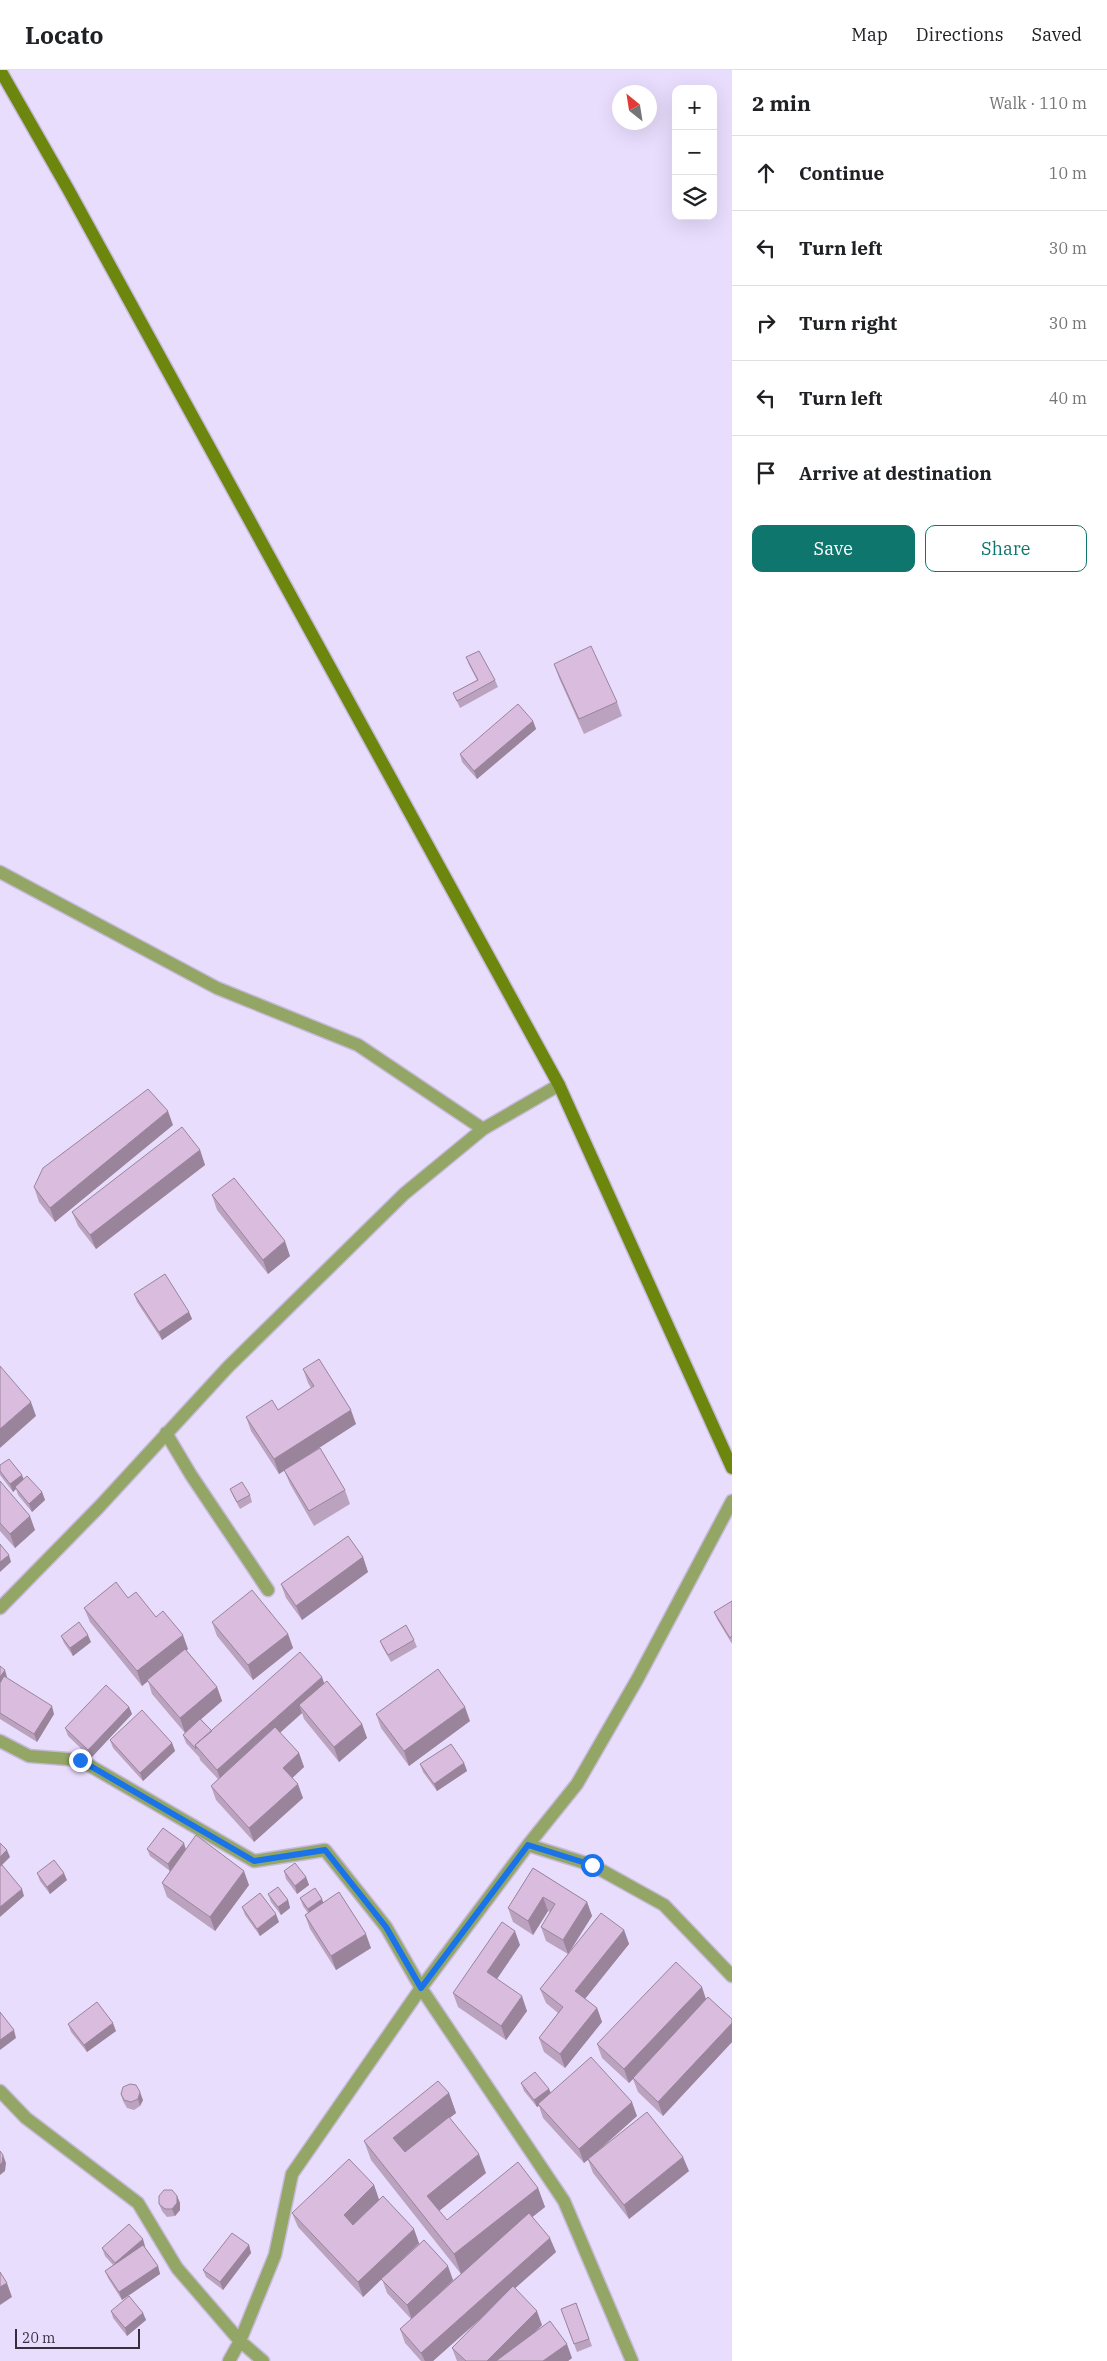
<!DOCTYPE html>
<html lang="en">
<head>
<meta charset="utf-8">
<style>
  body { margin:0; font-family:"IBM Plex Serif",serif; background:#f2f2f2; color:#202124 }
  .controls { position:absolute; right:15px; top:15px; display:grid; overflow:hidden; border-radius:10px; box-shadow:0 5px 20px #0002 }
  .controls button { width:45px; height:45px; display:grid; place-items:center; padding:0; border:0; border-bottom:1px solid #e0e0e0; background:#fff; color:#202124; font:25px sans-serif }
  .compass { position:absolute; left:612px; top:15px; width:45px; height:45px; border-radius:50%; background:#fff; box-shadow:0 5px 20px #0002; rotate:330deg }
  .scale { position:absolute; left:15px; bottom:12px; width:125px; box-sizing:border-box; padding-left:5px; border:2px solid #342e3d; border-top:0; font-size:14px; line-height:18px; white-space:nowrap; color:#342e3d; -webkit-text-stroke:4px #e9ddfd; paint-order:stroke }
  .stop { position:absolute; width:15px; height:15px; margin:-11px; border:4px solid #1a73e8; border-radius:50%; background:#fff }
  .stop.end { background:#1a73e8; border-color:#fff; box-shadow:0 1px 5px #0008 }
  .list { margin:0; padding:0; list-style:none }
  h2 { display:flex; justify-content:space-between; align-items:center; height:65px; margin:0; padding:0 20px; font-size:21px }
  h2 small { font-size:16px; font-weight:400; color:#757577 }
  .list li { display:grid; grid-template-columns:32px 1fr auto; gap:15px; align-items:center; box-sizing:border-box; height:75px; padding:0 20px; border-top:1px solid #e0e0e0 }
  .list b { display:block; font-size:19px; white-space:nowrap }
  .list em { font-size:16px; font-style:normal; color:#757577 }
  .actions { display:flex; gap:10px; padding:15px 20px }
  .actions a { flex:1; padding:11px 0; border:1px solid #0f766e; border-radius:10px; text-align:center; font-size:18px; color:#0f766e }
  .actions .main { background:#0f766e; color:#fff }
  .icon { flex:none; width:28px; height:28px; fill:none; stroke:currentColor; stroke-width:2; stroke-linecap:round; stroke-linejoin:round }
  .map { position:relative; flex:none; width:732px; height:2291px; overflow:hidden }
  header { display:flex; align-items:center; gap:30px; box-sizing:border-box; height:70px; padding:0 25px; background:#fff; border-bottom:1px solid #e0e0e0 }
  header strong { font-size:24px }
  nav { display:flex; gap:28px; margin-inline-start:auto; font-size:18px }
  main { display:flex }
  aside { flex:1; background:#fff }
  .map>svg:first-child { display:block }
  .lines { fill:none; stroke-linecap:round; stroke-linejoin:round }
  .street-casing { stroke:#c5bad7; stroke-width:15 }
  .secondary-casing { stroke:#c5bad7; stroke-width:15 }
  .street { stroke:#93a665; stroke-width:12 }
  .secondary { stroke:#6c860e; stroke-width:12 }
  .wall { fill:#bba3bf }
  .shaded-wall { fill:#99849b }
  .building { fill:#dabdde; stroke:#99849b }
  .route { stroke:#1a73e8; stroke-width:6 }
</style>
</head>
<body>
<header>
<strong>Locato</strong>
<nav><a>Map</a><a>Directions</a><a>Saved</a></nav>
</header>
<main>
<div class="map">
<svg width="732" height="2291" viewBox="0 0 732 2291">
  <rect width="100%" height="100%" fill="#e9ddfd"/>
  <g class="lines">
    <defs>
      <path id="street" d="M0,802L217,918L358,975L483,1059
        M166,1363L191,1405L268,1520
        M0,1538L99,1437L228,1297L404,1124L483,1059L559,1015
        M0,1671L29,1686L80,1690L254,1791L325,1780L386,1857L421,1918L564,2131L632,2291
        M528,1775L592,1795L664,1835L732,1906
        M0,2021L26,2048L138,2133L177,2198L240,2271L263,2291
        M229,2291L240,2271L275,2185L292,2104L421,1918L528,1775L577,1714L638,1608L732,1431"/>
      <path id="secondary" d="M0,0L68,119L559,1015L732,1398"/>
    </defs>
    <use href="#street" class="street-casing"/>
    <use href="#secondary" class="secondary-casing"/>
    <use href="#street" class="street"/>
    <use href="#secondary" class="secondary"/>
  </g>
  <path class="wall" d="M466,587L495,610L498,617L460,638L453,623L477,610L469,595Z
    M554,594L617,632L622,646L584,664L559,608Z
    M533,651L536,659L477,709L462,692L460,684Z
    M173,1055L55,1152L39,1132L34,1117Z
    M200,1080L205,1095L96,1179L78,1156L72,1142Z
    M212,1125L290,1186L268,1204L217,1140Z
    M134,1224L189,1242L192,1249L162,1270L137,1232Z
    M303,1299L356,1354L287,1398L345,1420L350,1434L314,1456L290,1414L284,1400L279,1404L251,1361L246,1347L278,1340L311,1318L308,1313Z
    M0,1395L23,1409L42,1422L45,1430L32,1442L18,1425L16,1419L13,1422L0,1405Z
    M0,1411L35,1460L15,1478L0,1461Z
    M230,1419L250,1425L252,1432L240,1439L233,1426Z
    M363,1487L368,1502L302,1550L286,1528L281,1514Z
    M128,1528L156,1547L188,1579L186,1580L217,1617L222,1631L201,1649L212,1661L324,1613L362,1654L367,1668L339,1692L304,1649L302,1643L280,1663L299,1683L304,1697L292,1708L303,1728L254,1772L216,1730L211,1716L218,1709L200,1690L199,1686V1687L186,1673L183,1665L192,1656L185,1663L152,1624L148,1611L142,1616L90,1552L84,1538Z
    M732,1531V1574L717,1549L714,1542Z
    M212,1552L288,1564L293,1578L253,1610L217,1566Z
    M61,1566L91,1572L73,1586L64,1573Z
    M414,1570L417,1577L391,1592L383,1578L380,1571Z
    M0,1596L7,1608L54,1644L37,1672L0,1649Z
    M129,1637L132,1644L91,1688L68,1666L65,1658Z
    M376,1644L470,1651L409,1696L381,1658Z
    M110,1670L172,1673L175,1681L143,1711L113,1678Z
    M464,1693L467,1701L437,1721L423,1702L420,1694Z
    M147,1779L186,1780L249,1815L215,1861L167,1827L162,1813L170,1801L150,1786Z
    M533,1798L587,1832L592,1846L569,1883L624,1860L629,1874L585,1929L597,1938L602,1952L565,1998L544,1982L539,1968L558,1943L546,1933L540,1919L568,1884L546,1871L541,1857L550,1842L548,1841L533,1865L513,1852L508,1838Z
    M284,1801L306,1807L309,1815L297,1824L286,1809Z
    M37,1803L67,1810L50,1824L40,1811Z
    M268,1824L288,1830L290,1838L281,1845L271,1832Z
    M300,1828L324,1833L371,1878L336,1900L310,1859L305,1845L308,1843L303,1836Z
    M242,1837L279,1852L260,1866L245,1845Z
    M520,1875L497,1909L527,1941L506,1970L458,1937L453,1923Z
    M706,1929L732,1949V1972L663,2046L638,2022L633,2009L629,2013L602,1988L597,1974Z
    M68,1954L116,1961L87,1982L71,1962Z
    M521,2013L549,2019L551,2023L637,2046L605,2075L689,2101L629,2149L593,2103L588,2090L584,2093L543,2048L539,2036L537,2037L524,2021Z
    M449,2023L456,2043L449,2048L486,2103L439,2141L447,2150L538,2118L545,2137L532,2147L556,2182L515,2218L542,2255L534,2263L572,2288L568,2291H457L452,2278L483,2246L433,2291H421L405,2273L400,2259L411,2249L387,2223L382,2209L363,2227L298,2157L292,2143L374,2115L379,2129L453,2210L461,2204L371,2090L364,2071Z
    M121,2024L143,2030L140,2036L134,2040L127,2038L123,2031Z
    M177,2126L180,2133V2140L175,2146L167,2147L162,2141L159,2134Z
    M249,2175L251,2183L223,2220L206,2207L203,2200Z
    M145,2176V2177L158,2196L160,2204L122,2230L108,2208L105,2201L113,2195L105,2186L102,2178Z
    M576,2233L592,2276L577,2282L561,2239Z
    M111,2241L143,2243L146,2250L127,2266L113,2248Z"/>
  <path class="shaded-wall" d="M533,651L536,659L477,709L474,701Z
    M168,1041L173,1055L55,1152L50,1138Z
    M200,1080L205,1095L96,1179L90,1165Z
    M285,1171L290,1186L268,1204L263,1190Z
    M189,1242L192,1249L162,1270L159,1262Z
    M31,1332L36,1346L0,1378V1359Z
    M351,1340L356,1354L279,1404L274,1389Z
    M22,1405L25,1412L15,1417L16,1419L13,1422L10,1414Z
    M42,1422L45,1430L32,1442L29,1434Z
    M30,1446L35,1460L15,1478L10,1464Z
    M9,1485L11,1492L0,1502V1492Z
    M363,1487L368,1502L302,1550L296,1536Z
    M288,1564L293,1578L253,1610L248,1595Z
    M88,1565L91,1572L73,1586L70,1578Z
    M183,1565L188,1579L142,1616L137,1601Z
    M5,1600L7,1607L0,1619V1607Z
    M322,1607L327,1621L299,1635L302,1643L222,1714L217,1700Z
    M217,1617L222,1631L185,1663L180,1648Z
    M52,1636L54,1644L37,1672L34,1664Z
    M129,1637L132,1644L91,1688L88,1680Z
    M465,1637L470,1651L409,1696L404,1681Z
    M362,1654L367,1668L339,1692L334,1677Z
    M172,1673L175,1681L143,1711L140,1703Z
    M299,1683L304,1697L288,1712L283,1698Z
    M464,1693L467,1701L437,1721L434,1714Z
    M298,1714L303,1728L254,1772L249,1758Z
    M184,1773L186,1780L170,1802L168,1794Z
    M7,1780L10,1787L0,1797V1787Z
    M244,1801L249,1815L215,1861L210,1847Z
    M64,1803L67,1810L50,1824L47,1817Z
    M306,1807L309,1815L297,1824L295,1816Z
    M22,1819L24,1826L0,1847V1837Z
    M543,1827L548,1841L533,1865L528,1851Z
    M322,1829L325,1837L310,1847L308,1839Z
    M288,1830L290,1838L281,1845L278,1837Z
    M587,1832L592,1846L568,1884L563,1870Z
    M276,1844L279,1852L260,1866L257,1859Z
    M624,1860L629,1874L580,1935L575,1921Z
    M515,1861L520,1875L492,1916L487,1902Z
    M366,1864L371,1878L336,1900L331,1886Z
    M702,1917L707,1932L629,2013L624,1999Z
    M522,1926L527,1941L506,1970L501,1956Z
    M597,1938L602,1952L565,1998L560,1984Z
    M113,1953L116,1961L87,1982L84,1975Z
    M732,1953V1972L663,2046L658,2032Z
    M14,1960L16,1968L0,1980V1970Z
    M549,2019L552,2026L537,2037L534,2030Z
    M140,2022L143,2030L140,2036L138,2029Z
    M449,2023L456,2043L400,2087L393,2068Z
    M632,2032L637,2046L584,2093L579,2079Z
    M479,2084L486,2103L434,2145L427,2126Z
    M3,2085L6,2093L5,2101L0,2105V2095Z
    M683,2087L689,2101L629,2149L624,2135Z
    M374,2115L379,2130L349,2159L344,2145Z
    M538,2118L545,2137L461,2204L454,2184Z
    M177,2126L180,2133V2140L175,2146L172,2139Z
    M414,2159L419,2173L363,2227L358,2212Z
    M550,2168L556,2182L433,2291H425L421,2283Z
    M143,2169L145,2176L118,2201L115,2193Z
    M249,2175L251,2183L223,2220L220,2212Z
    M158,2196L160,2204L122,2230L119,2222Z
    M448,2196L453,2210L412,2250L407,2235Z
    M7,2213L12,2227L0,2235V2217Z
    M537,2241L542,2255L506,2291H487Z
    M143,2243L146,2250L127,2266L125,2258Z
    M567,2274L572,2288L568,2291H543Z"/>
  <path class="building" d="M591,576L617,632L579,649L554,594Z
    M479,581L495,610L457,631L453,623L478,610L466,587Z
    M518,634L533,651L474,701L460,684Z
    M148,1019L168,1041L50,1138L34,1117L43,1098Z
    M182,1057L200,1080L90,1165L72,1142Z
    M234,1108L285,1171L263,1190L212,1125Z
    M165,1204L189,1242L159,1262L134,1224Z
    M319,1289L351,1340L274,1389L246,1347L272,1330L278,1340L314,1316L303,1299Z
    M0,1296L31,1332L0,1359Z
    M320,1378L345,1420L309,1441L284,1400Z
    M9,1389L22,1405L10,1414L0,1401V1395Z
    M27,1406L42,1422L29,1434L15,1417Z
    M0,1411L30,1446L10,1464L0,1453Z
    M242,1412L250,1425L237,1432L230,1419Z
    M348,1466L363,1487L296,1536L281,1514Z
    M0,1474L9,1485L0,1492Z
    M116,1512L128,1528L136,1522L156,1547L163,1541L183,1565L137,1601L84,1538Z
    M252,1520L288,1564L248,1595L212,1552Z
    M732,1531V1566L730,1568L714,1542Z
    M79,1552L88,1565L70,1578L61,1566Z
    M406,1555L414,1570L388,1585L380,1571Z
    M185,1579L217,1617L180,1648L147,1610Z
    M300,1582L322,1607L217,1700L195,1675Z
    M0,1596L5,1600L0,1607Z
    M438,1599L465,1637L404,1681L376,1644Z
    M4,1606L52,1636L34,1664L0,1643V1613Z
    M327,1611L362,1654L334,1677L299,1635Z
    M106,1615L129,1637L88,1680L65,1658Z
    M142,1640L172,1673L140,1703L110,1670Z
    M200,1649L212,1661L195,1675L196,1679L183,1665Z
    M275,1657L299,1683L283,1698L298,1714L249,1758L211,1716Z
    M451,1674L464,1693L434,1714L420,1694Z
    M163,1758L184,1773L168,1794L147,1779Z
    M196,1765L244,1801L210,1847L162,1813Z
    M0,1773L7,1780L0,1787Z
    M54,1790L64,1803L47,1817L37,1803Z
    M295,1793L306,1807L295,1816L284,1801Z
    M2,1795L22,1819L0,1837V1796Z
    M533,1798L587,1832L563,1870L541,1857L555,1834L543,1827L528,1851L508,1838Z
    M278,1817L288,1830L278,1837L268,1824Z
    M315,1818L322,1829L308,1839L300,1828Z
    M339,1822L366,1864L331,1886L305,1845Z
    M260,1823L276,1844L257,1859L242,1837Z
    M601,1843L624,1860L575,1921L597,1938L560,1984L539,1968L563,1937L540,1919Z
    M502,1852L515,1861L487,1902L522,1926L501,1956L453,1923Z
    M676,1892L702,1917L624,1999L597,1974Z
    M708,1927L732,1949V1953L658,2032L633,2008Z
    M97,1932L113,1953L84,1975L68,1954Z
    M0,1942L14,1960L0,1970Z
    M591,1987L632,2032L579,2079L538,2034Z
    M535,2002L549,2019L534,2030L521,2013Z
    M438,2011L449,2023L393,2068L405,2082L449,2047L479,2084L427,2126L447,2150L518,2092L538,2118L454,2184L364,2071Z
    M130,2014L136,2015L140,2022L138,2029L131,2032L124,2030L121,2024L123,2017Z
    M647,2042L683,2087L624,2135L588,2089Z
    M0,2081L3,2085L2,2093L0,2095Z
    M349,2089L374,2115L344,2145L353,2155L383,2126L414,2159L358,2212L292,2143Z
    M164,2120H172L177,2126V2133L172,2139H165L159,2134V2126Z
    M529,2143L550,2168L421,2283L400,2259Z
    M129,2154L143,2169L115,2193L102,2178Z
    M232,2163L249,2175L220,2212L203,2200Z
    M424,2170L448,2196L407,2235L381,2209Z
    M143,2175L158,2196L119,2222L105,2201Z
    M0,2202L7,2213L0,2217Z
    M513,2216L537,2241L487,2291H466L452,2278Z
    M129,2226L143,2243L125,2258L111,2241Z
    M576,2233L589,2269L574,2274L561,2239Z
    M550,2251L567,2274L543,2291H496Z"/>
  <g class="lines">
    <path class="route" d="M80,1690L254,1791L325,1780L386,1857L421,1918L528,1775L592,1795"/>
  </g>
</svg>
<div class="controls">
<button>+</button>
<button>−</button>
<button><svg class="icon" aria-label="layers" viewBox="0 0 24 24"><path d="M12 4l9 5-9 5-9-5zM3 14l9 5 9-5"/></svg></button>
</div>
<svg class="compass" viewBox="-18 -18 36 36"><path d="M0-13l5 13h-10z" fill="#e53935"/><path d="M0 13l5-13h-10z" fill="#757577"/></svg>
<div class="scale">20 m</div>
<div class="stop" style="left:592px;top:1795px"></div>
<div class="stop end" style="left:80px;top:1690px"></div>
</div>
<aside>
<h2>2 min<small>Walk · 110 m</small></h2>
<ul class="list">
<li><svg class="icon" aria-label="ahead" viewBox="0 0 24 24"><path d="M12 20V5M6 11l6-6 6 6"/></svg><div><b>Continue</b></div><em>10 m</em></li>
<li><svg class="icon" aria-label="left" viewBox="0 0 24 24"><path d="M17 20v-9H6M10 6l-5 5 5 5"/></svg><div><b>Turn left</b></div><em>30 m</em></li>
<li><svg class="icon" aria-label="right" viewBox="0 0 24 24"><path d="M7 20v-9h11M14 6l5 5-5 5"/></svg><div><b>Turn right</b></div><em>30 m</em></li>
<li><svg class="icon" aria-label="left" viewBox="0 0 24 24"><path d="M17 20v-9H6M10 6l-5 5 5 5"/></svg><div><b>Turn left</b></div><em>40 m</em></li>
<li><svg class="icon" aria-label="arrive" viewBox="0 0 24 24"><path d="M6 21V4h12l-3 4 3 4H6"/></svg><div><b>Arrive at destination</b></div></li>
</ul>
<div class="actions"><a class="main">Save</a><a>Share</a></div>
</aside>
</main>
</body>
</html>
